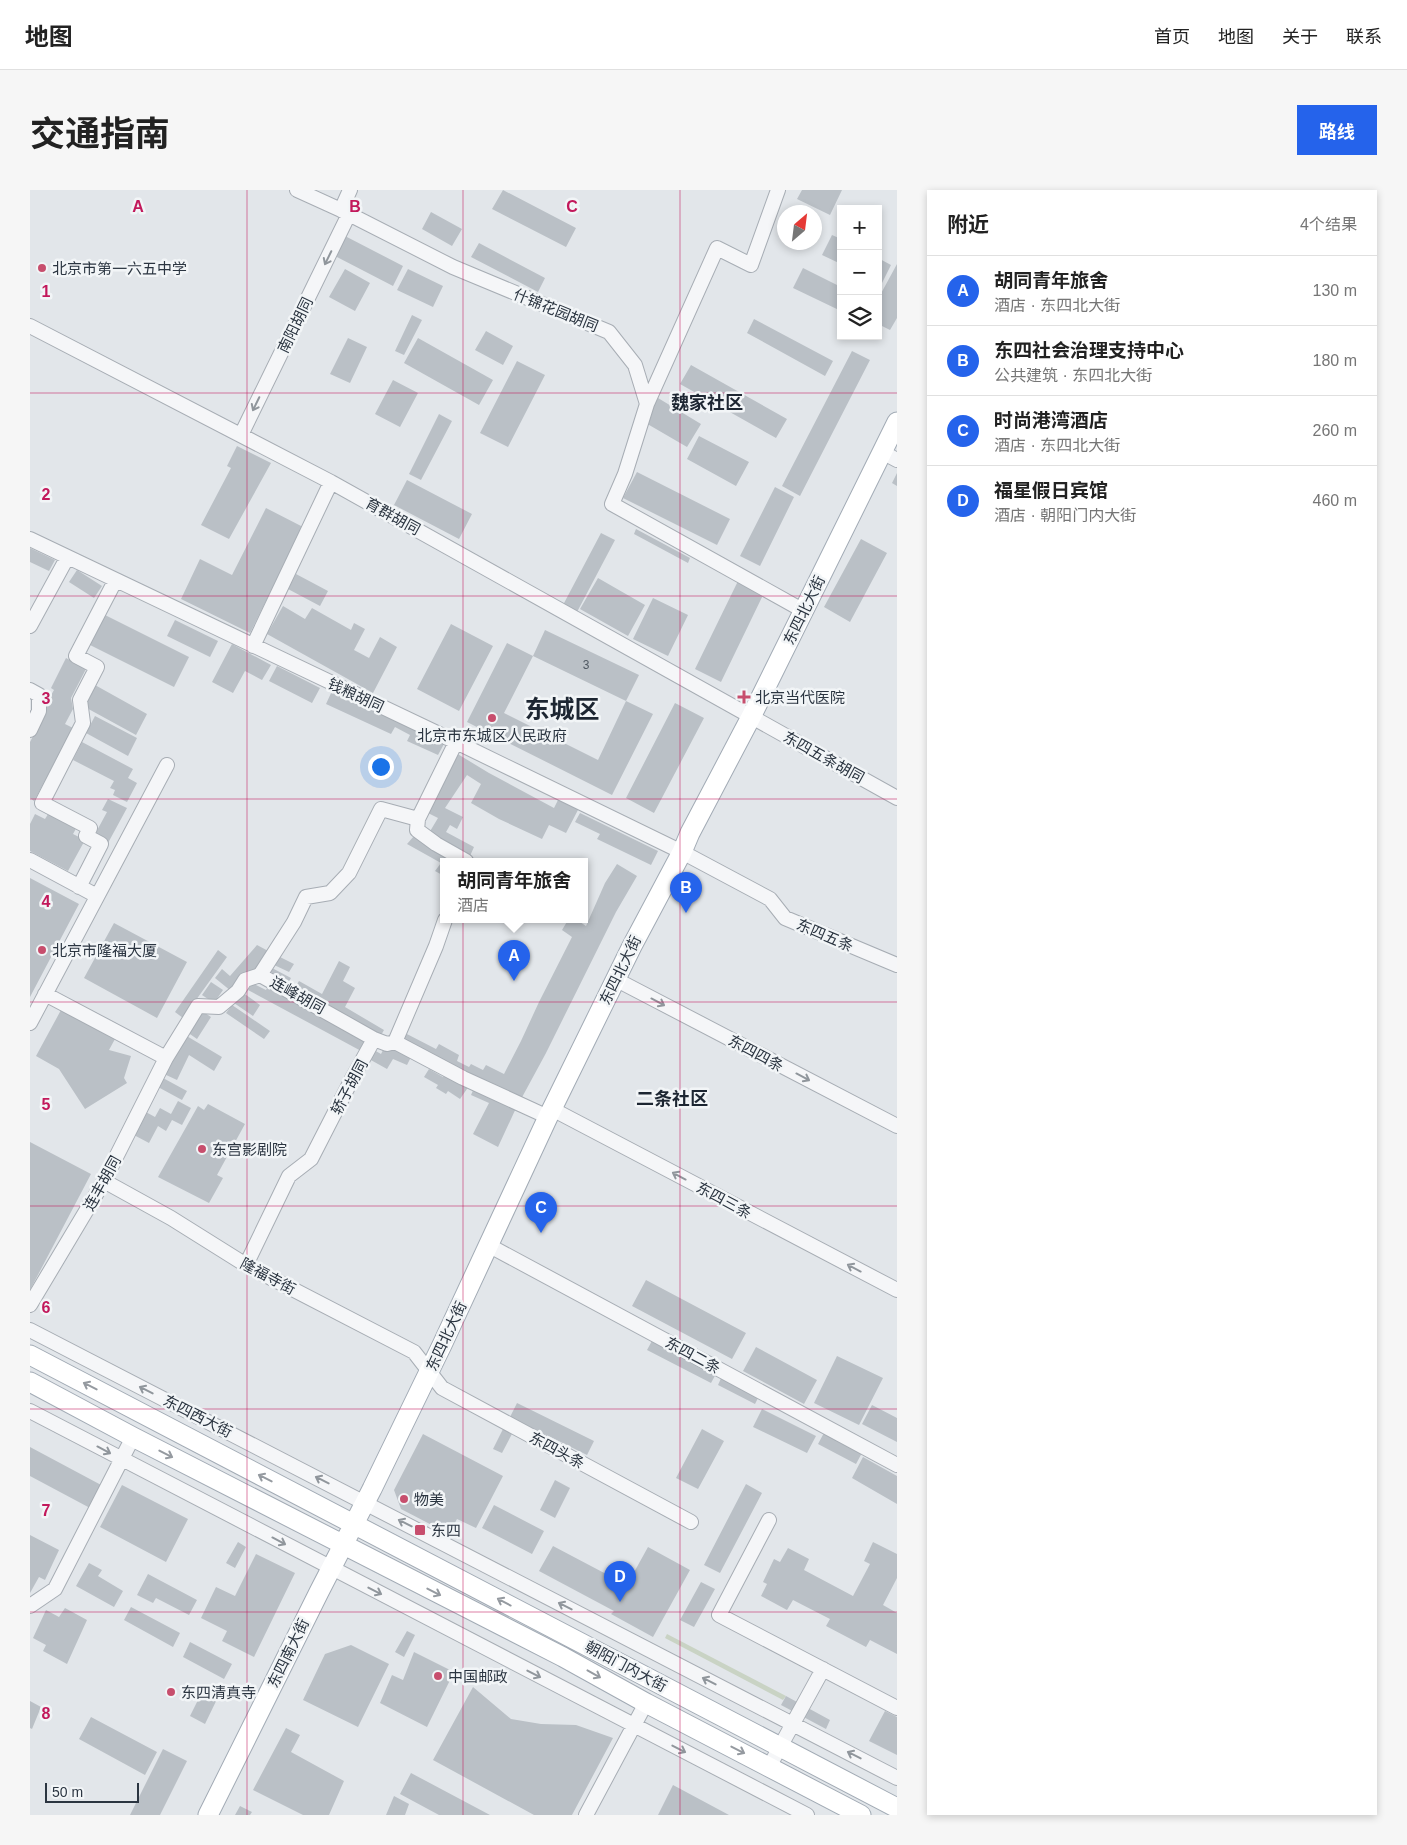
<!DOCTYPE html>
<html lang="zh">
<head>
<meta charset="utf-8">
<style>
  body { margin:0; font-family:Arial,"Noto Sans SC",sans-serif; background:#f6f6f6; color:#222 }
  .controls { position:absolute; right:15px; top:15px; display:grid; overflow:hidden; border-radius:0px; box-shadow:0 2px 8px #0003 }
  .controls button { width:45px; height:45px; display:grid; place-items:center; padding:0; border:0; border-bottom:1px solid #e0e0e0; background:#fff; color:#222; font:25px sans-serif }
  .compass { position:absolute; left:747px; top:15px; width:45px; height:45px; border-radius:50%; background:#fff; box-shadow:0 2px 8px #0003; rotate:28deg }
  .scale { position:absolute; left:15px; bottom:12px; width:94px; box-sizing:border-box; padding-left:5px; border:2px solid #2b3541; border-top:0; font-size:14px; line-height:18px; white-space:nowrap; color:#2b3541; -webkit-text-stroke:4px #f2f5f7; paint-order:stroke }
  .you { position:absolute; left:350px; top:576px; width:18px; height:18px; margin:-12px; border:4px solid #fff; border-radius:50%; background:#1a73e8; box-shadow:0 0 0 8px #1a73e833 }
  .badge { display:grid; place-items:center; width:32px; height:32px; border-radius:50%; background:#2563eb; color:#fff; font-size:16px; font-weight:700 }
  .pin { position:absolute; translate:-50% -41px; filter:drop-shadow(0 1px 2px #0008) }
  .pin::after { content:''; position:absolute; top:26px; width:18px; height:15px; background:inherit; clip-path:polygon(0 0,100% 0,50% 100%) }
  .popup { position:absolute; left:410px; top:668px; width:148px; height:65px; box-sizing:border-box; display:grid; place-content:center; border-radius:0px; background:#fff; filter:drop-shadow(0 1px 4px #0005); font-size:16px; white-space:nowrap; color:#767676 }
  .popup b { font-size:19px; color:#222 }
  .popup::after { content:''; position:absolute; left:50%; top:100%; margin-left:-10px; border:10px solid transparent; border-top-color:#fff }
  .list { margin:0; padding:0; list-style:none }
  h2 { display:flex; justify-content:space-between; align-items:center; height:65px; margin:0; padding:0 20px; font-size:21px }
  h2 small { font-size:16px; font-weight:400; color:#767676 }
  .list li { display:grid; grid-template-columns:32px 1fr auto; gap:15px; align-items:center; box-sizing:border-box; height:70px; padding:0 20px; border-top:1px solid #e0e0e0 }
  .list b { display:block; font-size:19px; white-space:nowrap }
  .list p { margin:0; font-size:16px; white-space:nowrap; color:#767676 }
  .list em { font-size:16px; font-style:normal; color:#767676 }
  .icon { flex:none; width:28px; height:28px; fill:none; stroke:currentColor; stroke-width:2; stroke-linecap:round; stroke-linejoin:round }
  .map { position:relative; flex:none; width:867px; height:1625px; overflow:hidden; border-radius:0px }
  header { display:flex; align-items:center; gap:30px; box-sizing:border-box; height:70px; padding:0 25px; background:#fff; border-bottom:1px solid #e0e0e0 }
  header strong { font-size:24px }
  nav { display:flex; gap:28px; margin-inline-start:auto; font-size:18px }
  .intro { display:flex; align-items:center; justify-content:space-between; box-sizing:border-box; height:120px; padding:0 30px }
  h1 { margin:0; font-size:35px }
  .button { padding:12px 22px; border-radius:0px; background:#2563eb; color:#fff; font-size:18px; font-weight:700 }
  main { display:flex; gap:30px; padding:0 30px }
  aside { flex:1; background:#fff; border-radius:0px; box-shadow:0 2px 8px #0003 }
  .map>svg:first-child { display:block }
  .green { fill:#c9d3c4 }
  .building { fill:#bac0c6 }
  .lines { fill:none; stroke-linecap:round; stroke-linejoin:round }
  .minor-casing { stroke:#a7adb4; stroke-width:16 }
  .major-casing { stroke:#a2abb5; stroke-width:21 }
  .minor { stroke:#f5f6f8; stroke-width:14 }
  .major { stroke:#fff; stroke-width:19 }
  .oneway { stroke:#90969c }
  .oneway2 { stroke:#959aa0 }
  .grid { fill:none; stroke:#c2185b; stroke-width:1; stroke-opacity:0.55 }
  .poi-dot { fill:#c74e6d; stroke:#f2f5f7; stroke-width:2 }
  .labels { text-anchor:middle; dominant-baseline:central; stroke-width:5; stroke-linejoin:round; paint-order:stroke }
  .number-label { font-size:12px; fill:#4f5862 }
  .poi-label { font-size:15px; fill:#2b3541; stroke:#f2f5f7; text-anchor:start }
  .street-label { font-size:15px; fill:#2b3541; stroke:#f2f5f7 }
  .quarter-label { font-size:18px; font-weight:bold; fill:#1d2632; stroke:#f2f5f7 }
  .town-label { font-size:25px; font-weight:bold; fill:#1d2632; stroke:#f2f5f7 }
  .grid-label { font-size:16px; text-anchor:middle; font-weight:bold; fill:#c2185b; stroke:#f2f5f7; stroke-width:5; stroke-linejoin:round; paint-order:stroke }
</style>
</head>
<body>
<header>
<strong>地图</strong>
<nav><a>首页</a><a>地图</a><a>关于</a><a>联系</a></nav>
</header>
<div class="intro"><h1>交通指南</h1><a class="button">路线</a></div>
<main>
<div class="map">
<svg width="867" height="1625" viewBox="0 0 867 1625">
  <rect width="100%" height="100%" fill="#e2e6ea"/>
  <path class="green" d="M637,1444L756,1506L753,1510L635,1448Z"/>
  <path class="building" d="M473,0L546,38L536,57L462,19Z
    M772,0H812L800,25L767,9Z
    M401,22L432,39L422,56L392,39Z
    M802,45L811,49V74L792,65Z
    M315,46L373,76L363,96L305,66Z
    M449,53L515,88L508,102L441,67Z
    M848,68L861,75L851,95L848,93Z
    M867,74V128L860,140L848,134V109Z
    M773,78L811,97V121L763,98Z
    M315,79L340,93L325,121L299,107Z
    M378,79L413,96L403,117L367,100Z
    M382,125L392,130L374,165L365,161Z
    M724,129L803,171L795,186L717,143Z
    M456,141L483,156L473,175L445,160Z
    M318,148L337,157L320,193L300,184Z
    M388,148L463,190L449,215L374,173Z
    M822,161L840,170L770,306L752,296Z
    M487,171L515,185L478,257L450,243Z
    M661,175L757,229L746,248L650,194Z
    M363,190L388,203L370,237L345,224Z
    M628,208L671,234L657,257L614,232Z
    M409,224L422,231L391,290L379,284Z
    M669,246L719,272L706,296L657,269Z
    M207,256L241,273L199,349L171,335L201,278L197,276Z
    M607,282L700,329L687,355L593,308Z
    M867,283V296L862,293Z
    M377,290L442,324L429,349L364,315Z
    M745,297L764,307L730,376L710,366Z
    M236,318L273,337L220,443L151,409L170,369L202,385Z
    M606,339L660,368L658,373L604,344Z
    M571,343L585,350L547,422L533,415Z
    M831,349L857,363L820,432L794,417Z
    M0,358L25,370L19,381L0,372Z
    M47,380L72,396L64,408L39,392Z
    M266,384L298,401L290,416L258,399Z
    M568,388L615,415L598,446L550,419Z
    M708,391L734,403L691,492L665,479Z
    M623,408L658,425L638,466L603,449Z
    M253,416L275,429L282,418L321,440L324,433L335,439L324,460L339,468L350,447L367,457L343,503L237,444Z
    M75,425L159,467L144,497L60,455Z
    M145,430L188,451L180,467L137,446Z
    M421,434L463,456L429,521L387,499Z
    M515,440L609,485L596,511L503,466Z
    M477,453L503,466L474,523L568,570L596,511L623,524L582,605L437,532Z
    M202,454L241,475L232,490L215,481L203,503L182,492Z
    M36,468L56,479L41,508L43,519L35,534L43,538L4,611L0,608V552L15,523L16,514L24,500L21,498Z
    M247,476L290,498L282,513L239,491Z
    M65,495L117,524L106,545L53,516Z
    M302,501L414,554L408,565L377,551L380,545L365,537L361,544L296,514Z
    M645,513L674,528L624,623L596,608Z
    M65,526L107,548L98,566L56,543Z
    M52,552L103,579L98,588L107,593L97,612L83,605L85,600L80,598L84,591L43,570Z
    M426,563L459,583L524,618L529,608L549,618L536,643L519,635L512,649L469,629L441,613L451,594L437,585L415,618L433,627L427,639L420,635L416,642L444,657L440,666L452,672H440L399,643L408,628L394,621Z
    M78,609L97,618L78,653L64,646L77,622L72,620Z
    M20,621L48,635L43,644L55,650L38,681L0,661V634L5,624L15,629Z
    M550,623L628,661L621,675L567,649L570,644L545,632Z
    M384,646L423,670L424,672H414V686L405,681L411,673L377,654Z
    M587,674L607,686L586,722L516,863L490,911L369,851L373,842L406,859L409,854L429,865L427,871L439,877L441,874L453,880L456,875L474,884L491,851L509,812L542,747L532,740L538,730H547L556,736L575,693Z
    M0,688L49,714L0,807Z
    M84,733L157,772L127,828L54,788Z
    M227,755L242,763L221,784L218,781L201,801L185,788L192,779L200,786Z
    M188,760L197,767L153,828L145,822Z
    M246,765L264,774L259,782L242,774Z
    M309,771L320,777L313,791L325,798L315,817L354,840L350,847L264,799L269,791L292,804Z
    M242,778L261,788L257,795L238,785Z
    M181,792L193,800L184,813L172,805Z
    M222,793L236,800L237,798L338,853L333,862L218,800Z
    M212,802L230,815L223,826L204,813Z
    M202,815L240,841L234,849L196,823Z
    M31,820L85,849L79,860L101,866L94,888L97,893L55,919L29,879L6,866Z
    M172,821L181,827L167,849L157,842Z
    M155,845L192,867L184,881L159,865L147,890L134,884Z
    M354,858L367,859L382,865L377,875L363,869L357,879L339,869L344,860L351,864Z
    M399,879L413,887L415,884L439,896L430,909L418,901L416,904L406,898L408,895L394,887Z
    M133,888L157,901L152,910L128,897Z
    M445,896L487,916L468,957L443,944L459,913L441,905Z
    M148,911L161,918L152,935L142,930L136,941L128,936L119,953L102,944L114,921L125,927L130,918L141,924Z
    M178,914L215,934L187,985L193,988L179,1013L128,987L168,916L174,920Z
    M0,952L61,984L0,1100Z
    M616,1090L716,1143L702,1169L602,1116Z
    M623,1149L687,1182L681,1193L617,1160Z
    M726,1157L787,1190L774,1214L713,1181Z
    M807,1166L853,1188L829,1235L784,1213Z
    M692,1186L729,1206L725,1214L688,1195Z
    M487,1213L564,1251L557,1265L480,1227Z
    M842,1215L867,1228V1252L832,1234Z
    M732,1219L786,1246L777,1263L723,1237Z
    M474,1237L483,1242L472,1263L463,1259Z
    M672,1239L694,1251L668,1299L646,1288Z
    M795,1241L833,1261L826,1274L788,1254Z
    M393,1244L473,1286L446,1338L427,1329L419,1344L371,1319L364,1300Z
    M0,1257L73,1296L60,1318L0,1286Z
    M833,1267L867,1286V1314L822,1288Z
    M525,1290L540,1298L525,1328L510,1320Z
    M716,1294L732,1303L690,1383L674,1375Z
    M92,1295L158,1329L136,1372L70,1337Z
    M464,1315L514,1341L502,1364L452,1338Z
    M0,1345L29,1360L15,1390L9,1387L0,1403Z
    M208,1352L216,1357L205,1378L196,1373Z
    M843,1352L867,1364V1388L853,1415L867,1423V1464L840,1450L836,1457L796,1436L800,1429L763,1410L757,1420L731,1406L737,1394L733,1392L744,1369L750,1372L758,1358L779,1369L774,1380L823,1406L840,1374L834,1371Z
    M523,1356L597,1395L618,1357L660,1380L623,1447L581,1424L584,1421L509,1381Z
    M226,1364L265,1383L224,1467L192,1451L197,1441L171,1428L186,1397L205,1406Z
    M59,1373L72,1380L68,1386L93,1401L84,1417L46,1396Z
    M118,1384L167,1410L159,1425L126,1408L123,1413L107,1405Z
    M671,1392L685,1399L664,1437L650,1430Z
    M101,1417L150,1443L143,1457L94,1430Z
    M35,1418L57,1430L37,1474L13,1461L16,1455L3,1448L16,1420L29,1427Z
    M377,1441L385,1445L374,1467L365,1462Z
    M160,1452L202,1474L194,1489L153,1467Z
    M321,1455L359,1474L328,1537L273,1510L295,1464Z
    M384,1462L424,1482L397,1537L350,1513L362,1485L373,1490Z
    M175,1496L190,1503L175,1534L160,1526Z
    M443,1497L481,1529L511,1534L546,1535L583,1548L542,1625H504L403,1570Z
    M756,1506L800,1530L796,1539L751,1515Z
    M0,1511L11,1517L2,1539L0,1538Z
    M855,1521L867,1527V1565L839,1551Z
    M61,1527L127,1562L115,1585L49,1549Z
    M256,1538L270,1545L261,1562L314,1591L299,1625H273L223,1600Z
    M133,1559L157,1571L130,1625H100Z
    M381,1583L460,1625H409L370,1604Z
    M643,1595L699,1625H628Z
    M364,1606L379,1614L375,1625H356Z
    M210,1616L222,1622L220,1625H205Z"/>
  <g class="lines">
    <defs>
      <path id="minor" d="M267,0L311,20L423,77L579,142L605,175L617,214L595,284L582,314L774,421
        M311,20L320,0
        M0,136L301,292L867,608
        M617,214L687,58L721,75L748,0
        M211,245L319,24
        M852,262L867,270
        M0,349L426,552L652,662L740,709L755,728L867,775
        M0,436L37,368
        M223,456L301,292
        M0,500L9,505V521L0,540
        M426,552L388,629L387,640L406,654L436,671L435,672
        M0,670L67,706
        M49,697L71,654L56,646L60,638L12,613L53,533L50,510L67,477L46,466L85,391
        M230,785L264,732L276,707L300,703L319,683L351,619L388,629
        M585,789L867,936
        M15,804L136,868
        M0,833L137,575
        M365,852L433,888L518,927
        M522,919L867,1100
        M74,991L141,1028L216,1075L384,1162L412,1198L661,1332
        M458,1055L867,1275
        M216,1075L259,986L281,969L323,887L344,849L357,854L365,852L406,756L415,730
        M0,1115L74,991L136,868L168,816L189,817L208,801L215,790L230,785L344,849
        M0,1140L867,1588
        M0,1221L777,1625
        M739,1330L689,1425L867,1518
        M0,1416L25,1399L103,1247
        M739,1577L793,1479
        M556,1625L616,1513"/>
      <path id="major" d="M0,1165L867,1618
        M0,1192L103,1247L533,1467L616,1513L831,1625
        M178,1625L289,1402L342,1299L412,1155L518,927L602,756L652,662L660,643L721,527L867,232"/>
    </defs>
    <use href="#minor" class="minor-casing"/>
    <use href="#major" class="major-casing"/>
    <use href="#minor" class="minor"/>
    <use href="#major" class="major"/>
  </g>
  <defs><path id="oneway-shaft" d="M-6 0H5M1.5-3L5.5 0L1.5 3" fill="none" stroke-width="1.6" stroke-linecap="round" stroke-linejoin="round" transform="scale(1.25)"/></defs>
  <g class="oneway">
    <use href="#oneway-shaft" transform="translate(298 68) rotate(116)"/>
    <use href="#oneway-shaft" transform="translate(226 214) rotate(116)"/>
    <use href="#oneway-shaft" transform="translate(628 812) rotate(28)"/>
    <use href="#oneway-shaft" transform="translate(773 887) rotate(28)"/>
    <use href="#oneway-shaft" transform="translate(649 986) rotate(-152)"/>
    <use href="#oneway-shaft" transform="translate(824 1078) rotate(-152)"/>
    <use href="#oneway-shaft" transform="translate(116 1200) rotate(-153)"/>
    <use href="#oneway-shaft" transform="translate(74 1260) rotate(28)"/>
    <use href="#oneway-shaft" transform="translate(292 1290) rotate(-153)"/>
    <use href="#oneway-shaft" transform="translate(375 1333) rotate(-153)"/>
    <use href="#oneway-shaft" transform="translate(249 1351) rotate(28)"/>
    <use href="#oneway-shaft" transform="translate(345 1401) rotate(27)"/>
    <use href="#oneway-shaft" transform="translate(535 1416) rotate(-153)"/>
    <use href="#oneway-shaft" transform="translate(504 1484) rotate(27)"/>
    <use href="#oneway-shaft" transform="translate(679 1491) rotate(-153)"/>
    <use href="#oneway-shaft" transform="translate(649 1559) rotate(27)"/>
    <use href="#oneway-shaft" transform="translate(824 1565) rotate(-153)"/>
  </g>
  <g class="oneway2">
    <use href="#oneway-shaft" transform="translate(60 1196) rotate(-153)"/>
    <use href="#oneway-shaft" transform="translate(136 1264) rotate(27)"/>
    <use href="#oneway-shaft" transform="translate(235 1288) rotate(-153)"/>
    <use href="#oneway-shaft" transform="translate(404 1402) rotate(27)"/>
    <use href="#oneway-shaft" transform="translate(474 1412) rotate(-152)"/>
    <use href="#oneway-shaft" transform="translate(564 1484) rotate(29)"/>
    <use href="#oneway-shaft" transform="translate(708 1560) rotate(27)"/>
  </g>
  <path class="grid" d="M217,0V1625M433,0V1625M650,0V1625M0,203H867M0,406H867M0,609H867M0,812H867M0,1016H867M0,1219H867M0,1422H867"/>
  <g class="poi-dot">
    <circle cx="12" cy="78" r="5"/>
    <path d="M711.5 499.5h5v5h5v5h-5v5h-5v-5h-5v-5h5z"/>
    <circle cx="462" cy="528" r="5"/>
    <circle cx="12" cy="760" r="5"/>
    <circle cx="172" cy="959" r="5"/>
    <circle cx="374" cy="1309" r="5"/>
    <rect x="384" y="1334" width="12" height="12" rx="2.5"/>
    <circle cx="408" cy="1486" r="5"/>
    <circle cx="141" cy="1502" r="5"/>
  </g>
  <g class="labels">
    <g class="number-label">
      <text x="556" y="475">3</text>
    </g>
    <g class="poi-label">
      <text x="22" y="78">北京市第一六五中学</text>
      <text x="725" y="507">北京当代医院</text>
      <text x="462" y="545" text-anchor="middle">北京市东城区人民政府</text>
      <text x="22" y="760">北京市隆福大厦</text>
      <text x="182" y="959">东宫影剧院</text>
      <text x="384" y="1309">物美</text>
      <text x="401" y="1340">东四</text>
      <text x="418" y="1486">中国邮政</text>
      <text x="151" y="1502">东四清真寺</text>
    </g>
    <g class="street-label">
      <text transform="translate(526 120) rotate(22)">什锦花园胡同</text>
      <text transform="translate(265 135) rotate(-64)">南阳胡同</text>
      <text transform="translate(363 326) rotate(29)">育群胡同</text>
      <text transform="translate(774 420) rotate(-64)">东四北大街</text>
      <text transform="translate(326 505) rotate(25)">钱粮胡同</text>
      <text transform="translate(794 567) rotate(29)">东四五条胡同</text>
      <text transform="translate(795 745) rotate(23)">东四五条</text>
      <text transform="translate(590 780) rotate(-64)">东四北大街</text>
      <text transform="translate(268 805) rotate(29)">连峰胡同</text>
      <text transform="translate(726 863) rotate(28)">东四四条</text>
      <text transform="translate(319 897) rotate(-62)">轿子胡同</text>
      <text transform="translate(72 993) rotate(-61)">连丰胡同</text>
      <text transform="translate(694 1010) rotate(28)">东四三条</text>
      <text transform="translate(238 1086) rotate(28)">隆福寺街</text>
      <text transform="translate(416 1146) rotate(-65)">东四北大街</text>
      <text transform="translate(663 1165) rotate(28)">东四二条</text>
      <text transform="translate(168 1226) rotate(27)">东四西大街</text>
      <text transform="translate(527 1260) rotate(28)">东四头条</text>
      <text transform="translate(258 1463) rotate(-64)">东四南大街</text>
      <text transform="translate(596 1476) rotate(28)">朝阳门内大街</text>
    </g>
    <g class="quarter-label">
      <text x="677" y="213">魏家社区</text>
      <text x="642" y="909">二条社区</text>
    </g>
    <g class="town-label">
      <text x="532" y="519">东城区</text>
    </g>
  </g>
  <g class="grid-label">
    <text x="108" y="22">A</text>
    <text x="325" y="22">B</text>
    <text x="542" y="22">C</text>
    <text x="16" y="107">1</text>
    <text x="16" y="310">2</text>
    <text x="16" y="514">3</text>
    <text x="16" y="717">4</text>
    <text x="16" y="920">5</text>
    <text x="16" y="1123">6</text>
    <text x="16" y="1326">7</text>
    <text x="16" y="1529">8</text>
  </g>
</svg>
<div class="controls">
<button>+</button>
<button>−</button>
<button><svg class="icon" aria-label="layers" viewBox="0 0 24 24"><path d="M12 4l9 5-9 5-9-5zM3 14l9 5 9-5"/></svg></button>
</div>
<svg class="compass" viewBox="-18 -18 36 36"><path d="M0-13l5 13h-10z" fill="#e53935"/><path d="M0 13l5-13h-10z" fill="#767676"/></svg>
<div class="scale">50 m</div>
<div class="you"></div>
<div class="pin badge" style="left:484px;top:791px">A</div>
<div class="popup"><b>胡同青年旅舍</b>酒店</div>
<div class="pin badge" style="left:656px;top:723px">B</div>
<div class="pin badge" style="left:511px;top:1043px">C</div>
<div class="pin badge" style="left:590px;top:1412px">D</div>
</div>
<aside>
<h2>附近<small>4个结果</small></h2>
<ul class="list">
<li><span class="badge">A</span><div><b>胡同青年旅舍</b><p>酒店 · 东四北大街</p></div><em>130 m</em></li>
<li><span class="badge">B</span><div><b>东四社会治理支持中心</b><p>公共建筑 · 东四北大街</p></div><em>180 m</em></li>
<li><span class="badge">C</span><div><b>时尚港湾酒店</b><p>酒店 · 东四北大街</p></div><em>260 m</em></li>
<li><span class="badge">D</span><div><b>福星假日宾馆</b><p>酒店 · 朝阳门内大街</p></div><em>460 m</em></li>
</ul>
</aside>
</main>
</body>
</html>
